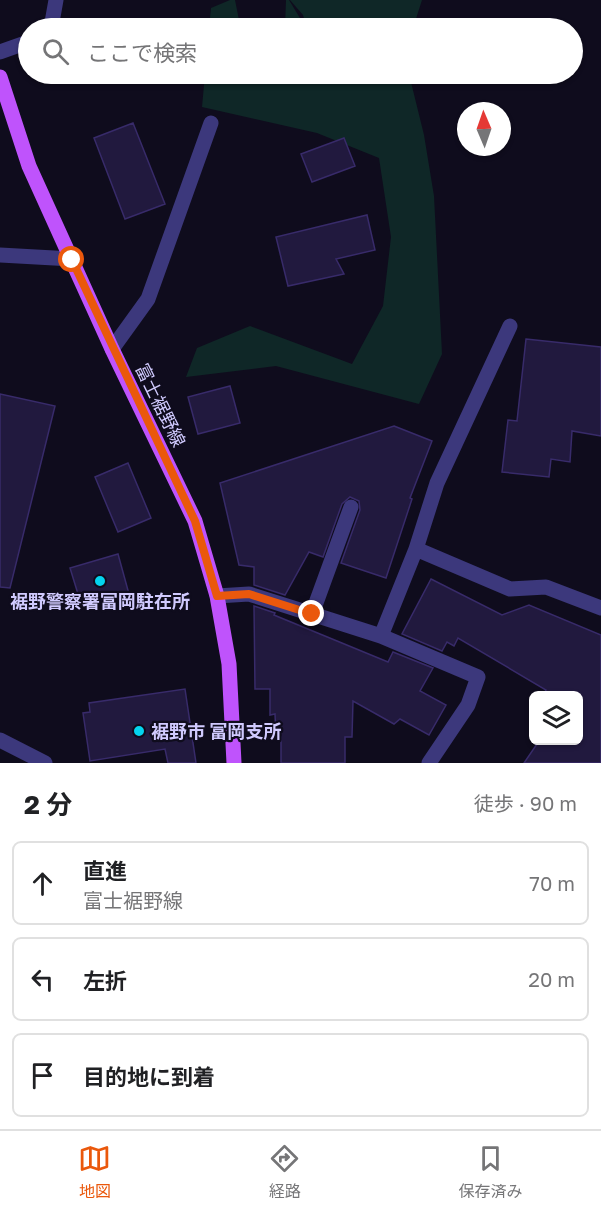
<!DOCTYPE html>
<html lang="ja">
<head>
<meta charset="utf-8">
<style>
  body { margin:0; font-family:"Golos Text","Noto Sans JP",sans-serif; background:#f6f6f6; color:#202124 }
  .controls { position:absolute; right:18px; bottom:18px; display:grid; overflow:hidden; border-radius:9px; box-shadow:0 2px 4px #0004 }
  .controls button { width:54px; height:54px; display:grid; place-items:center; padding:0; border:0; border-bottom:2px solid #e0e0e0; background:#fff; color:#202124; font:30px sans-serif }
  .compass { position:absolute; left:457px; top:102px; width:54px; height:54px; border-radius:50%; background:#fff; box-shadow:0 2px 4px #0004; rotate:358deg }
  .stop { position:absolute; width:18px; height:18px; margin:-14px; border:4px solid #ea580c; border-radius:50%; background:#fff }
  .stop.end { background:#ea580c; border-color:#fff; box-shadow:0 2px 6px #0008 }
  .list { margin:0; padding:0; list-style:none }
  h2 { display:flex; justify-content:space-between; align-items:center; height:78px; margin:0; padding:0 24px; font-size:26px }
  h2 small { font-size:20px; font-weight:400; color:#757577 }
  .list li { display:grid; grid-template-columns:39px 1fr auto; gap:18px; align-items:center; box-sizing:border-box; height:84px; margin:0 12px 12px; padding:0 12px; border:2px solid #e0e0e0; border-radius:9px }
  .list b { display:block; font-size:22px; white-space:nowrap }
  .list p { margin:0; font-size:20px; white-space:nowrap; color:#757577 }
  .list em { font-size:20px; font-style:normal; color:#757577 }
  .icon { flex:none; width:33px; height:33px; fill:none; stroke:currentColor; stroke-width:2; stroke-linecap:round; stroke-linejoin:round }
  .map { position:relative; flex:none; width:601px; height:763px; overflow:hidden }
  .search { position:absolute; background:#fff; box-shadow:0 2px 4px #0004; left:18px; right:18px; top:18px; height:66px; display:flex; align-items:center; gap:15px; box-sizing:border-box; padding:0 21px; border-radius:33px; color:#757577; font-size:22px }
  .sheet { height:366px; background:#fff }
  nav { display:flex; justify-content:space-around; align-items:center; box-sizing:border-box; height:84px; border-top:2px solid #e0e0e0; background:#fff; font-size:16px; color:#757577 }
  nav a { display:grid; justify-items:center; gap:3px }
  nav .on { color:#ea580c }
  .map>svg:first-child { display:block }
  .green { fill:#0f2727 }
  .building { fill:#21193e; stroke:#382b6a; stroke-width:1.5 }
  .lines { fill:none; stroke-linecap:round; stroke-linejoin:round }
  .minor { stroke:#3c387c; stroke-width:15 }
  .major { stroke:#bf53fc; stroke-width:15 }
  .route { stroke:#ea580c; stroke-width:8 }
  .poi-dot { fill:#04d4ef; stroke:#0f0c1d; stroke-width:2 }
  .labels { text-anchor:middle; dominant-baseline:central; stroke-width:4.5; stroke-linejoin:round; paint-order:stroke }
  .street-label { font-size:18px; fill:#d0cafe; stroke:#0f0c1d }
  .poi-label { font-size:18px; font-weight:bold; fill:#d0cafe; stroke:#0f0c1d }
</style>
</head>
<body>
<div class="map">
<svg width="601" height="763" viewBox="0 0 601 763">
  <rect width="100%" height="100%" fill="#0f0c1d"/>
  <path class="green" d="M230,0H235L240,25L285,28L286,0H289L306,28H209L211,8Z
    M290,0H422L413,28H307L303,15Z
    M205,74H409L424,135L434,196L442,354L419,404L276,366L186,377L197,348L250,326L352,364L383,306L391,237L379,158L317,133L202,107Z"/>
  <path class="building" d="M133,123L165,204L125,219L94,138Z
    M344,138L355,166L312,182L301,154Z
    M367,215L375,250L336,259L344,274L288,286L276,237Z
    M526,339L601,347V436L572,431L570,462L551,459L549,477L502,472L508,420L517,421Z
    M230,386L240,423L198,434L188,397Z
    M0,394L55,406L10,588L0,587Z
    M394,426L432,441L410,498L412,499L386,578L341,563L360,510L359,501L350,497L342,504L323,557L309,552L285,595L254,585V567L239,565L220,483Z
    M128,463L151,518L118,532L95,477Z
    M118,554L129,594L82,607L70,568Z
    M431,579L502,615L529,605L601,635V763H524L539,741H579V696H543L546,690L458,638L454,646L447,642L442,651L402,634Z
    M254,606L275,613L274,615L388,662L393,652L433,668L420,691L446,705L429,735L400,719L394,724L353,701L352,737H345V763H281V737H276L275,714L270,715V689H255Z
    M185,689L196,763H168L165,749L90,761L83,713L90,712L89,703Z"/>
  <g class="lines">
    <path class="minor" d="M51,28L56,0
      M0,52L28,42
      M0,255L72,259
      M112,349L148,299L211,123
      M416,549L510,589L546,587L601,608
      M217,596L249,594L312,614L381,636L478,677L468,705L429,763
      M312,614L351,507
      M381,636L416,549L437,483L510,326
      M0,740L45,763"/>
    <path class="major" d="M0,77L29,166L112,349L195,521L217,596L229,664L234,763"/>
  </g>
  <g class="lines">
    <path class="route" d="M72,260L195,521L217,596L249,594L312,614"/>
  </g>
  <g class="poi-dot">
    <circle cx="100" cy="581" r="6"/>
    <circle cx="139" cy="731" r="6"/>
  </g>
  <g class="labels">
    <g class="street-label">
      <text transform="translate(161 405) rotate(64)">富士裾野線</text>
    </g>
    <g class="poi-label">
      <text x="100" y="601">裾野警察署富岡駐在所</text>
      <text x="151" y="731" text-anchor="start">裾野市 富岡支所</text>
    </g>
  </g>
</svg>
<div class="controls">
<button><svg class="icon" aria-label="layers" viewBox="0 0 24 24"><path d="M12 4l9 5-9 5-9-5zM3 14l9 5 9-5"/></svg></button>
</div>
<svg class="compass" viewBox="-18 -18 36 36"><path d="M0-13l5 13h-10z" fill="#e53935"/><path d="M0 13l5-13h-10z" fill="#757577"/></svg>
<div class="stop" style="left:72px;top:260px"></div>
<div class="stop end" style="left:312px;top:614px"></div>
<div class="search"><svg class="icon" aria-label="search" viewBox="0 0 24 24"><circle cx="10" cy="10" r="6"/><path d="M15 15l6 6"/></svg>ここで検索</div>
</div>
<section class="sheet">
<h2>2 分<small>徒歩 · 90 m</small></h2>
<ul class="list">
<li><svg class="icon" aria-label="ahead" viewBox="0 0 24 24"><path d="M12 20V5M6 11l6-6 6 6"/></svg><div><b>直進</b><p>富士裾野線</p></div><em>70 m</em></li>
<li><svg class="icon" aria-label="left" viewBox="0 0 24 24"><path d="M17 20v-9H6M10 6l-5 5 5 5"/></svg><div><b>左折</b></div><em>20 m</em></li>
<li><svg class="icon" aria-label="arrive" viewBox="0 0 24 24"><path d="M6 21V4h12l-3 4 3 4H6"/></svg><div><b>目的地に到着</b></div></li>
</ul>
</section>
<nav>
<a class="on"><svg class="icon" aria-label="map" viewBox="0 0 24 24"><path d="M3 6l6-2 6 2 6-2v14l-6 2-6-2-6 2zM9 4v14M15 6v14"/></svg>地図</a>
<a><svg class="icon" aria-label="directions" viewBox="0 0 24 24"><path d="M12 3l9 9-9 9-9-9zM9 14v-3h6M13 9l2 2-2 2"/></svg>経路</a>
<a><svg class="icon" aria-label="saved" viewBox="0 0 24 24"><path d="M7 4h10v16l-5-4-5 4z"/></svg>保存済み</a>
</nav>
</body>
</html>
